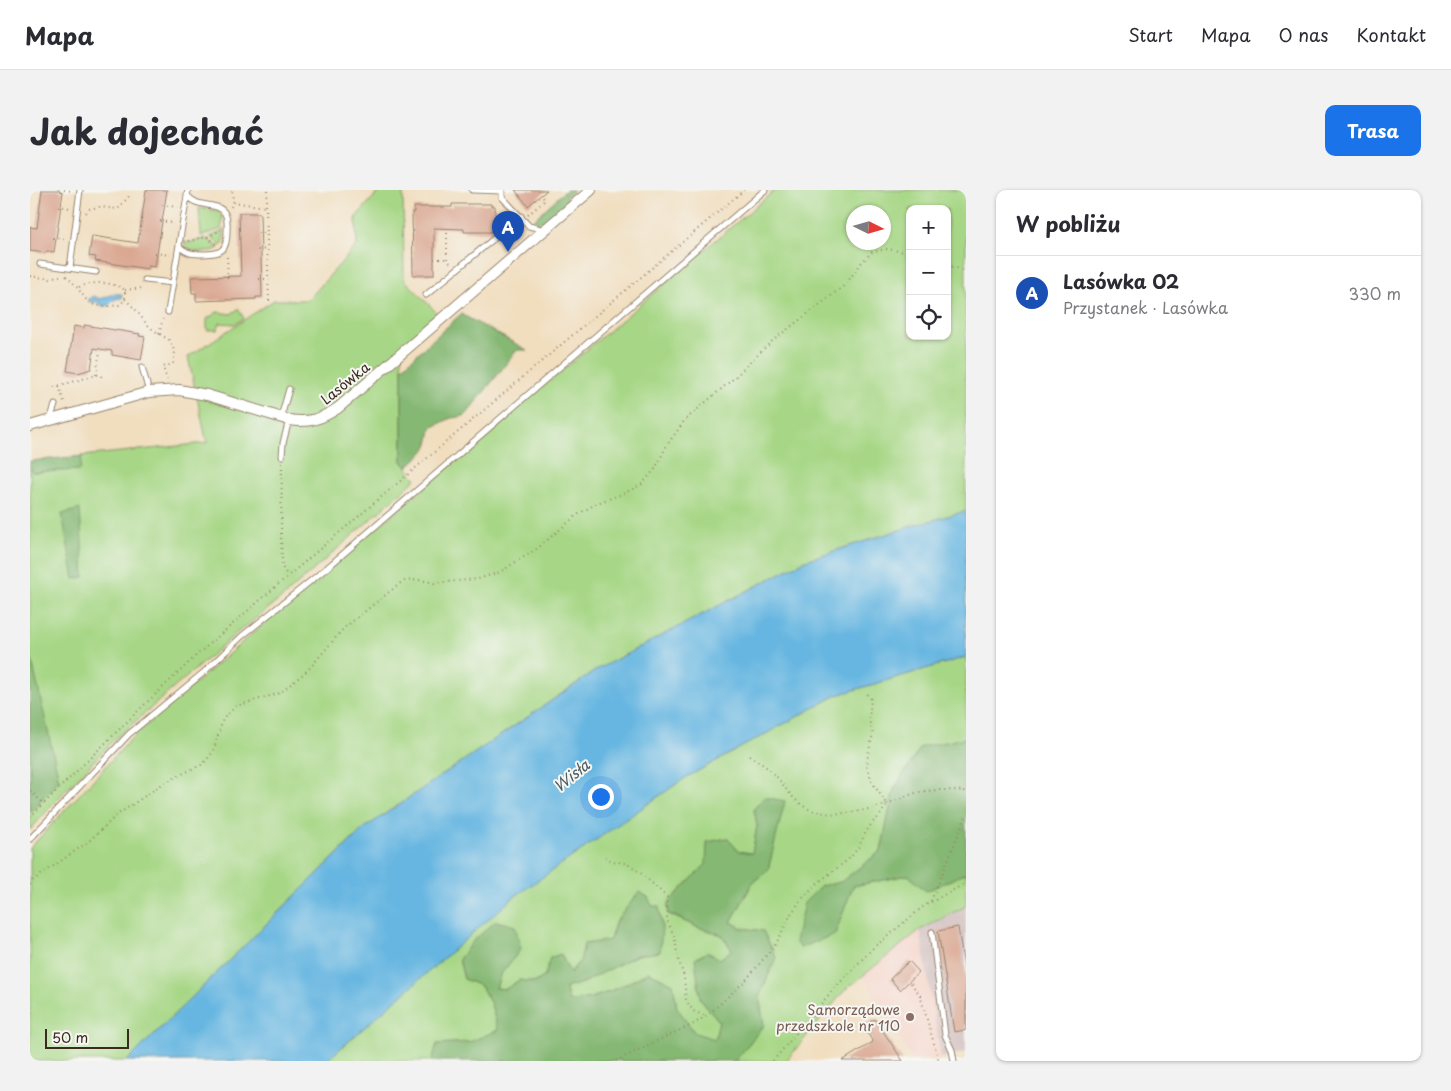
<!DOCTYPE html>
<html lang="pl">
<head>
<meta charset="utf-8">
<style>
  body { margin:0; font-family:"Playpen Sans",sans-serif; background:#f2f2f3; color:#2b2b33 }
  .controls { position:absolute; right:15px; top:15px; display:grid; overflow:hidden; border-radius:10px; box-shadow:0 1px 4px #0004 }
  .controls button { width:45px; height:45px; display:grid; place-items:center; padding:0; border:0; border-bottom:1px solid #e1e1e2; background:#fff; color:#2b2b33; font:25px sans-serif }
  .compass { position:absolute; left:816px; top:15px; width:45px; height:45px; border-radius:50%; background:#fff; box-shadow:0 1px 4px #0004; rotate:95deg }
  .scale { position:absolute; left:15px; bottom:12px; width:84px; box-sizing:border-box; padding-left:5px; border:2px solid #3b2a1e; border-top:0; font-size:14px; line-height:18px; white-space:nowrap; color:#3b2a1e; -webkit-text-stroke:4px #f6f6f2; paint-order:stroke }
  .you { position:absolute; left:570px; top:606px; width:18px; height:18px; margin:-12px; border:4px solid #fff; border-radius:50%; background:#1a73e8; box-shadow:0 0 0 8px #1a73e833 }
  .badge { display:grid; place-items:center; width:32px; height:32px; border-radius:50%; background:#1a73e8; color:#fff; font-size:16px; font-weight:700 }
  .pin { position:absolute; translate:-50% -41px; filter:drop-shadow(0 1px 2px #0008) }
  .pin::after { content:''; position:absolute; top:26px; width:18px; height:15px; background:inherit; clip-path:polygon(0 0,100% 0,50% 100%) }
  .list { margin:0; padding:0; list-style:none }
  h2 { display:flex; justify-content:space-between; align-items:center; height:65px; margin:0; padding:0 20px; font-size:21px }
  h2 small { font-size:16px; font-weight:400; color:#7c7c81 }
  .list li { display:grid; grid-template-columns:32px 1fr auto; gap:15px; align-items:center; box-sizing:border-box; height:75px; padding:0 20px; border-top:1px solid #e1e1e2 }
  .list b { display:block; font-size:19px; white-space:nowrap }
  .list p { margin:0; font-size:16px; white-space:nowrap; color:#7c7c81 }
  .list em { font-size:16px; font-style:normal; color:#7c7c81 }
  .icon { flex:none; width:28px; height:28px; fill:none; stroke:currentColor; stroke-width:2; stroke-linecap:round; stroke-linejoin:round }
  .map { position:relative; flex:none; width:936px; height:871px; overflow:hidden; border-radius:10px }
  header { display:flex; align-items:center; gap:30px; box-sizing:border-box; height:70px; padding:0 25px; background:#fff; border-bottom:1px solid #e1e1e2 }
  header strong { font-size:24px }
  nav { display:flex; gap:28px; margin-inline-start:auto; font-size:18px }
  .intro { display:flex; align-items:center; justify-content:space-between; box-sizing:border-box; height:120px; padding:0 30px }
  h1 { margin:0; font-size:35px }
  .button { padding:12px 22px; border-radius:10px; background:#1a73e8; color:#fff; font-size:18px; font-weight:700 }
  main { display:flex; gap:30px; padding:0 30px }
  aside { flex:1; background:#fff; border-radius:10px; box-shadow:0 1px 4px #0004 }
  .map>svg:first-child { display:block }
  .built { fill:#f6d1c5 }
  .industrial { fill:#d1bfbf }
  .green { fill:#a7d786; stroke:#718052; fill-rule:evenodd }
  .forest { fill:#85b873; stroke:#607148 }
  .water { fill:#66b6e1; stroke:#507080 }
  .building { fill:#daa792 }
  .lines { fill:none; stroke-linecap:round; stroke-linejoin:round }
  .service-casing { stroke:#96846e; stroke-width:7 }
  .minor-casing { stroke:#96846e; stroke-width:12 }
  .path { stroke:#96846e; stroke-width:2; stroke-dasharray:1 4; stroke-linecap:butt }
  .service { stroke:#fff; stroke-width:5 }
  .minor { stroke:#fff; stroke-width:10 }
  .education-dot { fill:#8d6e63; stroke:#f6f6f2; stroke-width:2 }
  .labels { text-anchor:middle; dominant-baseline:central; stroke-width:4; stroke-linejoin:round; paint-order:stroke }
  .street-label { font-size:14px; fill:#3b2a1e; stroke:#f6f6f2 }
  .education-label { font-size:14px; fill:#785e54; stroke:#f6f6f2; text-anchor:end }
  .water-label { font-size:15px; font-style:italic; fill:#4a5b62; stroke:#f6f6f2 }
</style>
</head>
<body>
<header>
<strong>Mapa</strong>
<nav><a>Start</a><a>Mapa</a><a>O nas</a><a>Kontakt</a></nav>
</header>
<div class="intro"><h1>Jak dojechać</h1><a class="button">Trasa</a></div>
<main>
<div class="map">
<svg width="936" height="871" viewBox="0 0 936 871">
  <rect width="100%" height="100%" fill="#f6f6f2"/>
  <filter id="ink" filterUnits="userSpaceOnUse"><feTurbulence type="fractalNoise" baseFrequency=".02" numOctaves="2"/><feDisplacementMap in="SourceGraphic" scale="10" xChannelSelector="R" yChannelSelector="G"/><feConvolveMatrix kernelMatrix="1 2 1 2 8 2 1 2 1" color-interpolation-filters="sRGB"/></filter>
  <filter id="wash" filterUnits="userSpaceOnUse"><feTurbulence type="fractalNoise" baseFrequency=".0096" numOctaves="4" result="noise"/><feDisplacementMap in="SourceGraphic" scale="20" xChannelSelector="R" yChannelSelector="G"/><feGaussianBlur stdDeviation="1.12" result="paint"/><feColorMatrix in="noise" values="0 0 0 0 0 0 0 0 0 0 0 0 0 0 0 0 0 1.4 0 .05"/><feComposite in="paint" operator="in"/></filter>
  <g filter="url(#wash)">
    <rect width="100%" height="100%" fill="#f1debf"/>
    <path class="built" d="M890,740L911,868L898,871H883L833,786Z"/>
    <path class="industrial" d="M936,716V862L911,868L890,740Z"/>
    <path class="green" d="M350,0H373L374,89L407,123L372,157V271L386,289L253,407L208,442L84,550L33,603L0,640V277L3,282L49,280L52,266L177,253L158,167L244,110H278L327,55L326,27Z
      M745,0H936V321L885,335L776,370L568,479L333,639L97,871H0V658L102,548L216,449ZM880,19H917V146H880ZM824,22H854V52H824Z
      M169,18L189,21L193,29L191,39L171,46Z
      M194,39V51L191,56L180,47L193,41Z
      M176,48L189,58C179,64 157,64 153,51L158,53Z
      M208,119L214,128L205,134L190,133L187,140H177V129L187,122L201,124Z
      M936,467V548L891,557L864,599L851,661L811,692L791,696L804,744L823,696L879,685L896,701L936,683V716L890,740L815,800L756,871H705L734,835L729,807L746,767L733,741L712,738L701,732L723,692L738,680L754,611L724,619L727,636L722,664L709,662L676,674L638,713V724L667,737L692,745L702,760L690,769L670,808L689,831L685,850L665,844L647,818L643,794L619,782C592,796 568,810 538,811L536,798L555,792L607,765L630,762L585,733L580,750L550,771L539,783L531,764L520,768L515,786L506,792L489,790L476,799L466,798L470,785L491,759L444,750L429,770L434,789L451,796L461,814L468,840L440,852L407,854L402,871H296L484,707L655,588L807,505Z"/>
    <path class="forest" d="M536,0H544L537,6L536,12L514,31L507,33L502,31Z
      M431,124L497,160H487L436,225L430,227L421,228L401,238C398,262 394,261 377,277L372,271V178Z
      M52,266L50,280L3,282L0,277V271Z
      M50,319L54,387L44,389L32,324Z
      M0,462L29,590L0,622Z
      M936,548V683L896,701L878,685L823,696L805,744L770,758L765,752L774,713L791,696L811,692L851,661L864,599L891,557Z
      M734,607L755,611L738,680L723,692L701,732L712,738L733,741L746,767L729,807L734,835L705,871H402L407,854L440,852L468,840L461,814L451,796L434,789L429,769L444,750L466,731L485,736L491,759L470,785L466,798L476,799L489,790L506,792L515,786L520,768L531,764L540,783L550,771L554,754L580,750L586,731L609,702L618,707L622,716H629L632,737L630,762L607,765L555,792L536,798L538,811C567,811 593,795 619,782L643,794L647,818L665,843L685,849L689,831L670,808L665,769L677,762L690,769L702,760L692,745L667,737L638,723V713L676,674L677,652L697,648L709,661L722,663L727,636L724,619Z"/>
    <path class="water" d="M84,104H92V108L85,109L78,116H72L66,111L62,113L58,110L64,106L70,109Z
      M936,321V467L807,505L655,588L484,707L296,871H97L333,639L568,479L776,370L885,335Z"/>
    <g id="blocks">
      <path class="building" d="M12,0H30V1L33,2L24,62L17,61L16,63L0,61V37L7,38Z
        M116,0H137L125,77L118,76V79L65,71L66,67L59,66L62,46L108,53Z
        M485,0H517L498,16Z
        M422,14H461V16H465V41H461V42H434V39L404,38V85H383L382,22H384V17H422Z
        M209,23H230L232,107H226V109L166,111V103H162L161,87L211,86Z
        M54,135L110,144L109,146L115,147L111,170L82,165V161L64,158L61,179L48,183L37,181L44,136L54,138Z
        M928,737L936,791V840L924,842L908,741Z
        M879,771L889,782L870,800L860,789Z
        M845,829L873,871H812L843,852L833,836Z"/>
    </g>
  </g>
  <g filter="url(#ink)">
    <use href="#blocks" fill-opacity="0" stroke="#96846e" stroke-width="1"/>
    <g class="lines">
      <defs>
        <path id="service" d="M442,0L472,1
          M472,0V7L499,36L515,40
          M149,56C157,64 163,64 174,64C192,64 197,60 197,42C197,37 198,31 196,26C191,10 167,20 157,5
          M10,74L66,82
          M40,78L50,0
          M115,90L143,93
          M396,105L491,26
          M138,122L158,0
          M112,177L119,202
          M251,227L259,199
          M20,230L25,215
          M252,266L253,253L259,230
          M0,649L99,544L173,483L212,446L298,377L735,0
          M902,742L915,845L922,860L924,871"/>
        <path id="minor" d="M0,236L119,202L149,200L177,205L259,230C280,233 291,229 308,218L561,0"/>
      </defs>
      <use href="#service" class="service-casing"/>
      <use href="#minor" class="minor-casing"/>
      <path class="path" d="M34,0L42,1
        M237,0L236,17L239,113
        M203,12L236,17
        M132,15L147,17
        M28,16L40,18
        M201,17L203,12L202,0
        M56,23L59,19L69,17L88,19L100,5
        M498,25L515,10L511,5
        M130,31L144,33
        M417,38V69L421,74
        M228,43H237
        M177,47L187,55
        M23,48L36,49
        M158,51L177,47L189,41
        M228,60L237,59
        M125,63L140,65
        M197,67L198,89
        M404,69H416
        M917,75L936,81
        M0,86L20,89L26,86H30
        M36,86C60,106 49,120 90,115L95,109V100C82,91 62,91 47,98
        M229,89H238
        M95,100L113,98
        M95,109L105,119L119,137L139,150L145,162L143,174L133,177L137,190
        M129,144L133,129
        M66,185L70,161
        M29,196L35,215
        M24,197L70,184L72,188
        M252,273L251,345L252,374L253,379L258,386
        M719,566C729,572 738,577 746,586C755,597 763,610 775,617C799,630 833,621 857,614C868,610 879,604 890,602C905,599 921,600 936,601
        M0,601L13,613
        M0,627L111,518L169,463L258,386L714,0
        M575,667C584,673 588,671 597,674C607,678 628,699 637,707V730L645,748L647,764L654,787L656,810L663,821L673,825H676
        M0,695L2,691L58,652L87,625L134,593L156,582L173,574L183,562L193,529L206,516L250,503L278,480L314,438L373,391L391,390L404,393L448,389L470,382L508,358L547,325L567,313L595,303L612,294L625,279L637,255L655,230L704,188L741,152L815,95L832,72L842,62L857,59L880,63
        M901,711L936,626
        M881,793L890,805L909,871
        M586,871L635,847L662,835L679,824L715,791L746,754L761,724L771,710L785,695L820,668L828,658L836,642L842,633L849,627L857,614L843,594L837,578L838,564L843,544L839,530L841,509L835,501
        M743,871L801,802L842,759L894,716L936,693"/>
      <use href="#service" class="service"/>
      <use href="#minor" class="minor"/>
    </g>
  </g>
  <circle class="education-dot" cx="880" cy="827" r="5"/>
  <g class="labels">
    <g class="street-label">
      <text transform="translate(315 193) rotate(-39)">Lasówka</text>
    </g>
    <g class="education-label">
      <text x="870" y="819">Samorządowe<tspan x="870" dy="16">przedszkole nr 110</tspan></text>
    </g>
    <g class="water-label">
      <text transform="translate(541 585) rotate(-39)">Wisła</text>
    </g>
  </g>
</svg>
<div class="controls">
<button>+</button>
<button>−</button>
<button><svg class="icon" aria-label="locate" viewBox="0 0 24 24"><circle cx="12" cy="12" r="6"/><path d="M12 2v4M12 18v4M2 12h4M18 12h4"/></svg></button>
</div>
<svg class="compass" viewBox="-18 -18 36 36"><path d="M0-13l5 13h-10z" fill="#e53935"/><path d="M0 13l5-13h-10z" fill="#7c7c81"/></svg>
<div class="scale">50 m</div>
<div class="you"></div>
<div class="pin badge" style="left:478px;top:62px;background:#1a4fb4">A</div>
</div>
<aside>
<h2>W pobliżu<small></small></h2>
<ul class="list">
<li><span class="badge" style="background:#1a4fb4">A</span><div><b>Lasówka 02</b><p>Przystanek · Lasówka</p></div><em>330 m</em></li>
</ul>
</aside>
</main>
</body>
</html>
